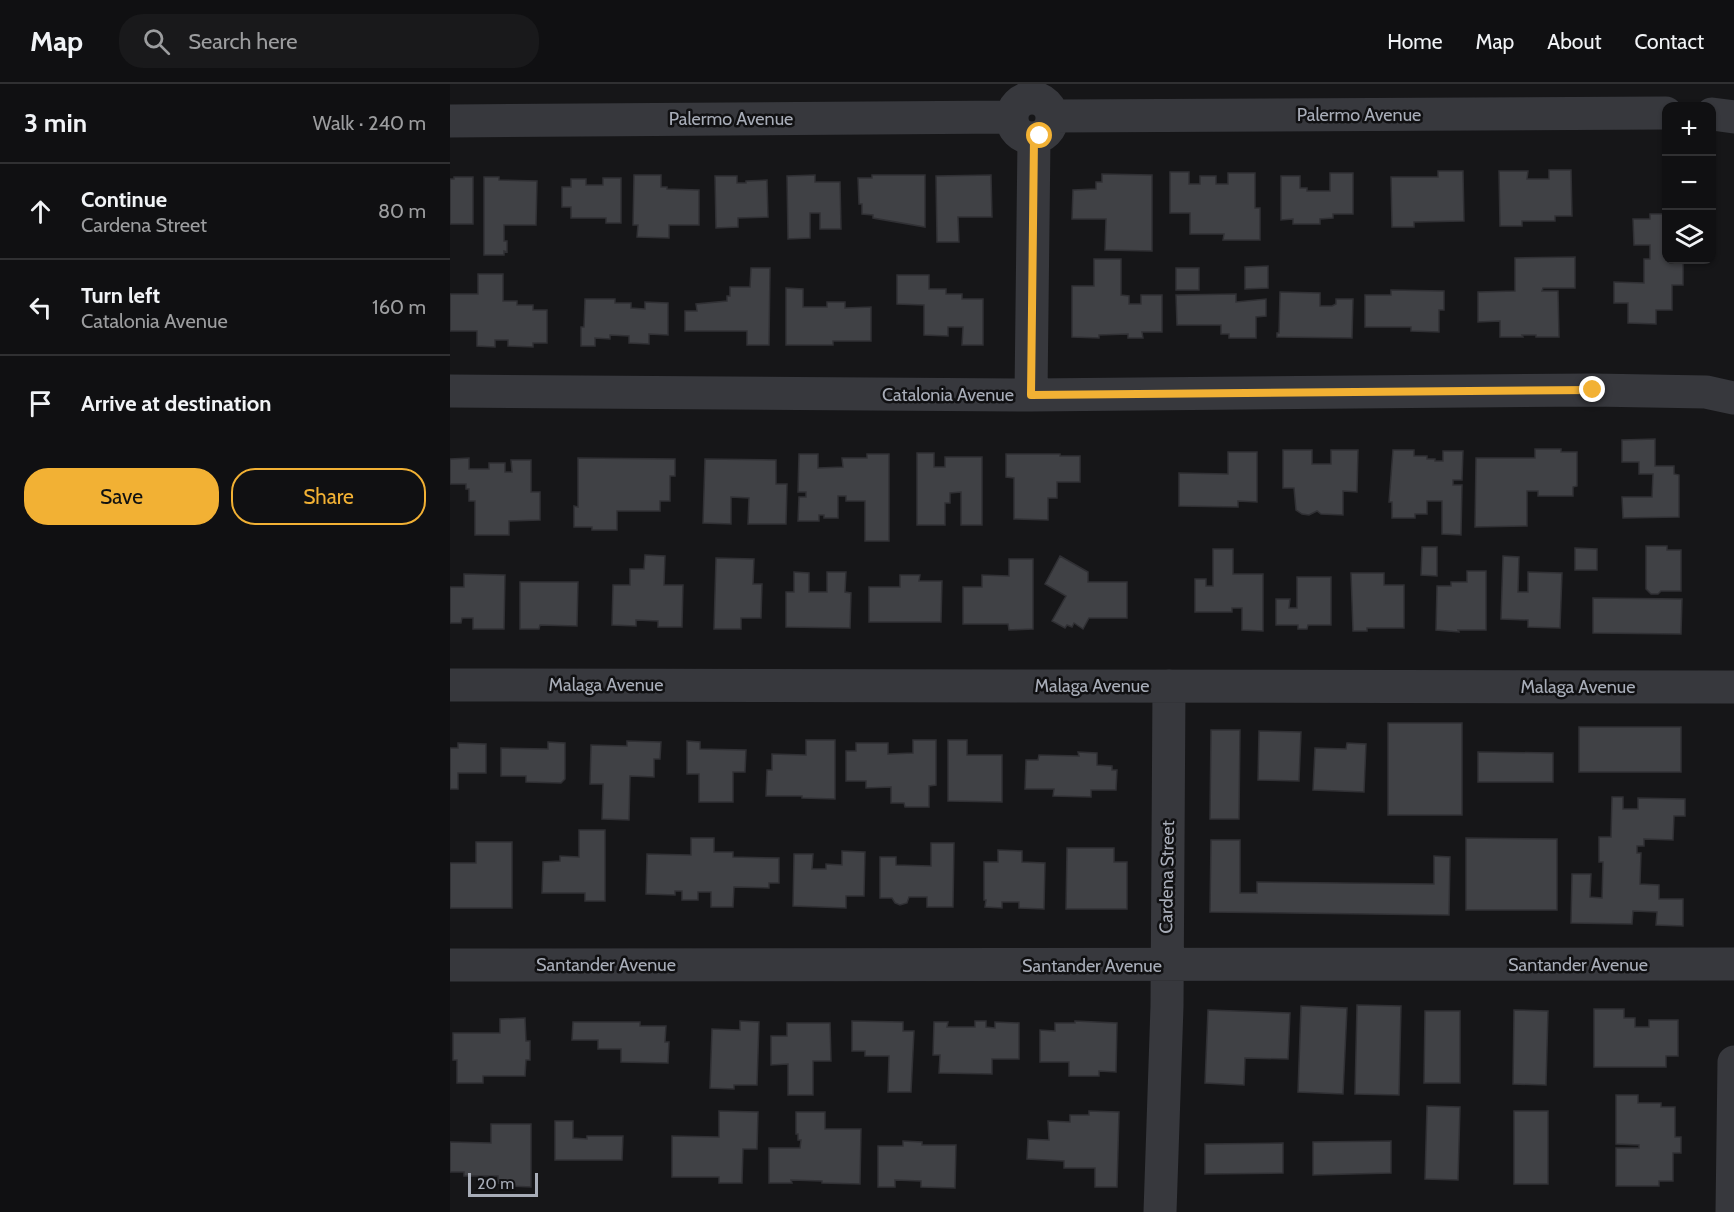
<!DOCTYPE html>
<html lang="en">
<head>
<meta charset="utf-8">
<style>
  body { margin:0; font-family:Cabin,sans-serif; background:#19191b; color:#f1f3f6 }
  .controls { position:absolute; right:18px; top:18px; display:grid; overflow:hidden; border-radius:12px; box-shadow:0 2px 4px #0004 }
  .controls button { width:54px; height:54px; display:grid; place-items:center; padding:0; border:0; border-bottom:2px solid #303032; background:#101012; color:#f1f3f6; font:30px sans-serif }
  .scale { position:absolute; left:18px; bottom:15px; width:70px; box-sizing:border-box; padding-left:6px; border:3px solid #a8adb8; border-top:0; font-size:16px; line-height:21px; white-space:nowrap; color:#a8adb8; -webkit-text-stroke:4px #111113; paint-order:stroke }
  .stop { position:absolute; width:18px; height:18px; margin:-14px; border:4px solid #f2b134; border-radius:50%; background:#fff }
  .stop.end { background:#f2b134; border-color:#fff; box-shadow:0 2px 6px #0008 }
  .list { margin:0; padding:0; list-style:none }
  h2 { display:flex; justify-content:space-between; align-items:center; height:78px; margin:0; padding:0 24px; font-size:26px }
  h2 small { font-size:20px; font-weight:400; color:#9c9d9f }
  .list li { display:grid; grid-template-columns:39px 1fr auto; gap:18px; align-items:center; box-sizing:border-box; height:96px; padding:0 24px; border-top:2px solid #303032 }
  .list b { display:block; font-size:22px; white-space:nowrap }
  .list p { margin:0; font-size:20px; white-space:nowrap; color:#9c9d9f }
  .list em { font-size:20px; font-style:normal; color:#9c9d9f }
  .actions { display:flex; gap:12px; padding:18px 24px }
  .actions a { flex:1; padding:14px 0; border:2px solid #f2b134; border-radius:24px; text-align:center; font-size:21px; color:#f2b134 }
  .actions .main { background:#f2b134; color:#111 }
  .icon { flex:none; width:33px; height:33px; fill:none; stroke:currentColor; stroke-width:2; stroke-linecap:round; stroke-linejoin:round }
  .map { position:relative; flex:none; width:1284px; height:1128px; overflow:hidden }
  header { display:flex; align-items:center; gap:36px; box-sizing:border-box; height:84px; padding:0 30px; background:#101012; border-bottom:2px solid #303032 }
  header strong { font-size:28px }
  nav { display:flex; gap:33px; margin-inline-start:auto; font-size:21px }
  .search { width:420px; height:54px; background:#19191b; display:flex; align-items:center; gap:15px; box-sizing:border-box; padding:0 21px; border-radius:24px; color:#9c9d9f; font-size:22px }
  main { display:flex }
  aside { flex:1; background:#101012 }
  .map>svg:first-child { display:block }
  .building { fill:#404145; stroke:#303034; stroke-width:1.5 }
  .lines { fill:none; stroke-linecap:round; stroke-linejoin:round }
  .minor { stroke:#37383d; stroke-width:33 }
  .route { stroke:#f2b134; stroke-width:8 }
  .labels { text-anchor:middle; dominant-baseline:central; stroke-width:5; stroke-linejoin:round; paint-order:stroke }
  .street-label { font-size:18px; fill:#a8adb8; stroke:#111113 }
</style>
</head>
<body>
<header>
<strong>Map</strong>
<div class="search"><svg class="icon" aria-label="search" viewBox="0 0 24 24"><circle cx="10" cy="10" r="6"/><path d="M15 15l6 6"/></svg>Search here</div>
<nav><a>Home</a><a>Map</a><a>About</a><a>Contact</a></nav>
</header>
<main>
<aside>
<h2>3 min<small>Walk · 240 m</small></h2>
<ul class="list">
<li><svg class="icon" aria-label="ahead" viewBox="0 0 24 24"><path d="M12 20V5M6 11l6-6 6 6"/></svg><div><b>Continue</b><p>Cardena Street</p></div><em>80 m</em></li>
<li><svg class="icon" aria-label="left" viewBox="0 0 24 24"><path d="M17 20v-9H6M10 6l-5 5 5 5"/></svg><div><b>Turn left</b><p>Catalonia Avenue</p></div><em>160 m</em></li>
<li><svg class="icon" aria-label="arrive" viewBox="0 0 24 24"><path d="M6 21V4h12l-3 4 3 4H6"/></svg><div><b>Arrive at destination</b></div></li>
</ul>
<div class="actions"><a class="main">Save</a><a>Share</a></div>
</aside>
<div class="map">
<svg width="1284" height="1128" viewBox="0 0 1284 1128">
  <rect width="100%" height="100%" fill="#161618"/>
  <path class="building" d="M1099,86H1121L1122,132H1105V137H1072V142H1050L1049,87H1078L1077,95H1099Z
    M988,87H1013L1014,137L964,138V143H942L941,93H988Z
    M720,88H739V100H750V92H766V100H778V89H805V124H810V156H773L774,150H740V129H720Z
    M880,89H903V130H883V134L870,135V140H843V135L831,136V92H850V104H857V107H880Z
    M652,90L702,91V167L655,166L656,135H622L623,106L646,105V98H652Z
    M184,91H211V103H217V105L249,106V141H219V154L187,153L188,141H183Z
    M365,91V98H390L391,145H370V129H360V154L338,155L337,92Z
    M422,91H475V143L423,134V131L412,130V120H409L408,94H422Z
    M541,91L542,133H508L509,158H487L486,92Z
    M265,92H287V99H296V97L317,96L318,133L288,134V143L266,144Z
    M4,93H23V140H0V95H4Z
    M34,93H49V96L87,97L86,141H54V157H57V168L54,167V171H34Z
    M153,94H171V139H156V134H121V123H112V103H121V95H136V101H153Z
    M1200,130H1216V176H1233V201H1222V226H1206V240L1178,239V219H1164V198L1194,199V175H1200V161H1184L1183,135H1200Z
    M1125,173V204H1093L1092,207H1108L1109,253H1086V251H1072L1073,253H1050V237L1028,238V208L1065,207V174Z
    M644,175H671V211L679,212V220H691V211H712V248H692L693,254H678V250L649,251V254L622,253V202H644Z
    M818,182V204L795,205V183Z
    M301,184H320L319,261H297V247H235V227H247L246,220L277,217V212H280V203H300Z
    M726,184H749V206H726Z
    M28,190H53V217H67V221H83V226H97V259H83V263L58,262V256H45V263L27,262V247H0V210H28Z
    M447,191H479V205H496V210H512V215H533V261H512L513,243H498V252L474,251V221L447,220Z
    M336,204L353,205V223H377V218H395V224L421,223V257H383V261H336Z
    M941,206L994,207V226H989V248L961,247V243H915V211H941Z
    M830,208L870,209V222H882L886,220V215H903L902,254L827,253V249H829Z
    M786,210V218L816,215V232L806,233V254H779V250H771V241H727L726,211Z
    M135,215H165V219H181V224L195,225V218L218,219V251L199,250V260L179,259V252L160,251V255L145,254V262H131V243H134Z
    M1205,355V382H1224V390L1229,391V433L1173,434L1172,413H1202L1203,390H1189V378H1172V356Z
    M1085,365H1111V368H1127V402L1123,403V412H1088V407H1077V442L1025,443L1026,374H1085Z
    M833,366H862V380H881V366H908L907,408L893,407V431L871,430L867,427L859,431L852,430L846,426L844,404H833Z
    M943,366H964V372H977V375H985V377H993V367H1013L1012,396H1003V401H1012L1011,451L992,450V417H977V430H965V434H942V418H939Z
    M778,368H807V418L788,417V423L729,422V389L778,390Z
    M467,369H484V383H495V373H532V441H511V408L500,409V419H495V441H467Z
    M349,370H368V384L393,383L392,374H417V370H439V457H415V417H396V412H388V434H374V431H369V437H348L349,413H356V408H348Z
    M556,370H610V372H630V398H607V414H598V436L564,435V394L556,393Z
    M19,374V385H39V379H55V388H62L61,376H81V408H90V436L59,437V451H25V417H19V405H16V400H0V375Z
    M128,374L225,375V392H220V417H210V427H167V446H142V443H124V422L128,423Z
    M255,375L326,376V400H337L336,440H298L299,414L281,413V440L253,439Z
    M1196,462H1217V466H1231V507H1211L1208,510H1201L1196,505Z
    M972,463H987V492L971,491Z
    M1125,464L1147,465V486H1125Z
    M763,465H783V490H813V547L792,546V524H782V528H745V495H756V502H763Z
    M195,471L215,472L214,501H233L232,543H208V537L186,536V542L162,541L163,501H180V485H194Z
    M610,472L638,488V498H677V534H639L633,545L624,539L622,543L617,541L615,544L602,537L616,512L595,500Z
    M1053,472L1069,473L1068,508H1078V488L1112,489L1110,544L1078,543V536L1051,535Z
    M266,474L304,475L303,500H312L311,534H291V545H264Z
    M559,475H583V545L559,546L558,540H513V503H532V491L559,492Z
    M1017,487H1036V546H1008L1009,548L986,546L987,502H1001V498H1017Z
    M344,488L359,489V508H377V488H396L395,508L401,509L400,544L336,543V508H344Z
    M901,489H934V501H954V544H917V547H903Z
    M14,490L55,491L54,545H23V534H12L11,539H0V503H14Z
    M450,491H470L469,497H492L491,538H419V503H450Z
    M847,493H881V541H858L857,545H848V541H826V515H840L839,524H847Z
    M70,498H128L127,542L90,541L89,545H70Z
    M1143,514L1232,515L1231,550L1143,549Z
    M938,639H1012V731H938Z
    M1129,643H1231V688H1129Z
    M761,646H790L789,735H760Z
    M809,647L851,648L849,697L808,696Z
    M356,656H385V715L352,714V712H316L317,686H322V670L356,671Z
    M463,656H486V701L479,702V723H455L454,719H441V703L416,704V697H396V667H406V659H438V670L463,669Z
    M498,656H517V671H552V718L498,717Z
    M177,657L211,658L210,675H204V693L180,692L179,736L152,735L153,700H140L141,661L177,662Z
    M237,657L250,658V665L296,666L295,688H283V718H249V690H237Z
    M98,658L115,659V695L111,699L76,698V692H51V664L98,665Z
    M8,659L36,660V689H8V705H0V664H8Z
    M897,659L916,660L914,708L863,706L865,664L896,665Z
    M628,668L647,669V681L662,682V686H667L666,706H641V713L603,712L604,705H575L576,676H588L589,671L629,672Z
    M1028,668L1103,669V698H1028Z
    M1162,713H1173V725H1188V714L1235,715V732H1224L1223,756L1194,755V762H1187V769H1191L1190,800L1209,801V815H1233V842L1206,841L1207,828L1183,827L1182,840L1121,839L1122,790H1141L1140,813L1152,814L1153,778H1149V753H1161Z
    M129,746H155V817H135V809H92L93,778L110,777V772L129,773Z
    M241,754H264V768H283V773L329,774V799H319V804L284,803L283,823H261V808H248V816H232V807H225V811L196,810L197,770L241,771Z
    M1016,754L1107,755V826H1016Z
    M761,756H790V809H807V798L984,800V772L1000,773L999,831L760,828Z
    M26,758H62V824H0V779H26Z
    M481,759H504L503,823H477V813H459L457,819L450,821L445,819L442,814H430V773H446V781L481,782Z
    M617,764H664V778H677V825H616Z
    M548,766L572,767V778L595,779L594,825L569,824V818H552V824L535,823L536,816H534V778H548Z
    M392,767L415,768L414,812H396V824L343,822L344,770H363L362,785H376V780L392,781Z
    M907,921L951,922L949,1011L905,1010Z
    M851,922L897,924L893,1010L848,1008Z
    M1144,925H1174V934H1185V943H1199V936H1228V972H1216V983H1144Z
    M758,926L840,929L838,975L795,974L794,1001L755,999Z
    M1064,926L1098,927L1096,1001L1063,1000Z
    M975,927H1010V999H974Z
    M75,934L76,957H80V976H76L75,992H33V999H7V976H3V949H50V935Z
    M290,937L309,938L307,1001H284V1005L260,1004L262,945L290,946Z
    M402,937L453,938V947H464L461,1008H438L439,972H415V967H402Z
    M525,937H536V943L545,944V938L569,939V975H542V990L489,989L490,971H483L484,938H498L497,943H525Z
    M625,937L667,939L666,988L649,987V992H619V978H590V946L605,947V939H625Z
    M123,938H190V942H216L215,958H219L218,979L171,978V965H148V956H122Z
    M337,939H380L381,977H363V1011H338V980L321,981V952H337Z
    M1166,1011H1188V1019H1211V1023H1225V1053H1231V1069H1223V1097H1209V1102H1166V1064H1189V1061L1166,1060Z
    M977,1022L1010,1023L1008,1096L975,1095Z
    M269,1027L308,1028L307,1065H293L292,1099H269V1093H222V1052L269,1053Z
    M639,1027L669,1028L667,1103H645V1084H614V1077L577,1075L578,1055L599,1056L598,1037L620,1038V1031H639Z
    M1064,1027H1098V1100H1064Z
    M346,1028H375V1045H411L410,1100L372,1099V1097L341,1096L342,1099H319V1064H350L351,1056H348V1050H346Z
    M105,1037H123V1054L137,1055V1052H173L172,1076H105Z
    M41,1040H81V1103L59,1102L60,1100L48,1099V1092H14V1088H0V1058L41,1059Z
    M453,1057L472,1058V1061H506L505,1104L471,1103V1097L445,1096V1103H428V1062H453Z
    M941,1057V1089L863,1091V1058Z
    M833,1059V1089L755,1090V1060Z"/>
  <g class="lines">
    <path class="minor" d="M562 34a20 20 0 1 1 40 0a20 20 0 1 1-40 0Z
      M1262,30L1284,33
      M602,32L1216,29
      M0,37L561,33
      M0,307L581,311L1143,306L1256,308L1284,314
      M581,311L584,54
      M0,601L1284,603
      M0,881L1284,880
      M710,1128L717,922L719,602
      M1282,1128L1284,978"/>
  </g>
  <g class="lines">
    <path class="route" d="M590,52L584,54L581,311L1143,306"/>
  </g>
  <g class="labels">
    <g class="street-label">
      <text x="909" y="31">Palermo Avenue</text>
      <text x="281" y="35">Palermo Avenue</text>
      <text x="498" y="311">Catalonia Avenue</text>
      <text x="156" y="601">Malaga Avenue</text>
      <text x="642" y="602">Malaga Avenue</text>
      <text x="1128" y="603">Malaga Avenue</text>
      <text transform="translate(717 793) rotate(-89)">Cardena Street</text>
      <text x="156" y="881">Santander Avenue</text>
      <text x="1128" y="881">Santander Avenue</text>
      <text x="642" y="882">Santander Avenue</text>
    </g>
  </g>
</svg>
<div class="controls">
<button>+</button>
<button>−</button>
<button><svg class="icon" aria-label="layers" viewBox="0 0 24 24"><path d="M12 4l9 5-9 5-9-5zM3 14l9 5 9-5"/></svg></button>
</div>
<div class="scale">20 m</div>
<div class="stop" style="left:590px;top:52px"></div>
<div class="stop end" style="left:1143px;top:306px"></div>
</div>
</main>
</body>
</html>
